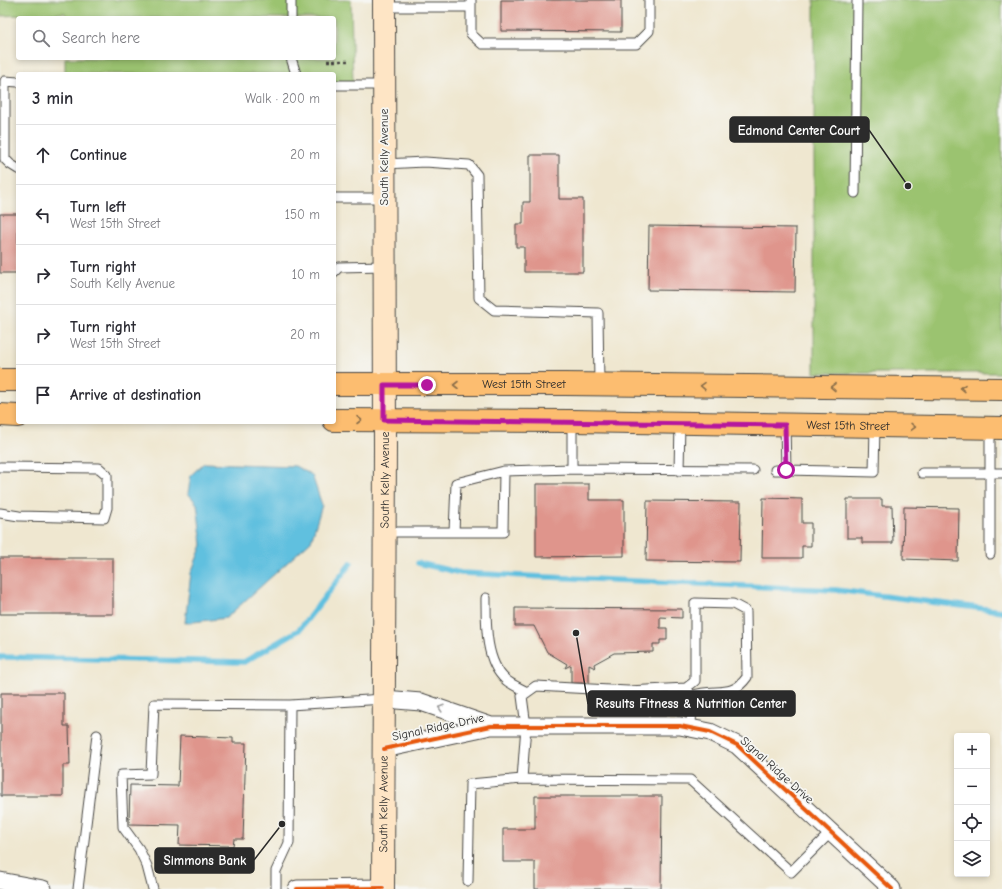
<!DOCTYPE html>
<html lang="en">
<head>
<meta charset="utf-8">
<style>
  body { margin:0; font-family:"Comic Neue",sans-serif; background:#f2f2f3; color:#2b2b33 }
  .controls { position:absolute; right:12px; bottom:12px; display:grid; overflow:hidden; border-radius:4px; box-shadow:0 2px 6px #0003 }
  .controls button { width:36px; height:36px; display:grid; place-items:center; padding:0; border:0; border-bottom:1px solid #e1e1e2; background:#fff; color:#2b2b33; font:20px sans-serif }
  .stop { position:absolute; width:12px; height:12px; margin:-9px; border:3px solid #b5179e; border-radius:50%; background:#fff }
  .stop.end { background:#b5179e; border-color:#fff; box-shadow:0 1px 4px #0008 }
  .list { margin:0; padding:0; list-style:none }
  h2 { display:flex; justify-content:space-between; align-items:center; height:52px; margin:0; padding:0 16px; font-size:17px }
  h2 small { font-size:13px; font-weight:400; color:#7c7c81 }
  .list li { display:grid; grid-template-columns:26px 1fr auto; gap:12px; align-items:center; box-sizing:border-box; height:60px; padding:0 16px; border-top:1px solid #e1e1e2 }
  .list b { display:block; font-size:15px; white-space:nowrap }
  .list p { margin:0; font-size:13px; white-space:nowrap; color:#7c7c81 }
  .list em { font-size:13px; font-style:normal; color:#7c7c81 }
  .icon { flex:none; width:22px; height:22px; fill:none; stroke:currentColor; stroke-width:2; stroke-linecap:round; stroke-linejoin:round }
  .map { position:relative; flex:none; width:1002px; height:889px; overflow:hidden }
  .search { position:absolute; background:#fff; box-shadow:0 2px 6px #0003; left:16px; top:16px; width:320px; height:44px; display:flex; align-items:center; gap:10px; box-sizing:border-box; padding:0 14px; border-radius:4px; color:#7c7c81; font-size:15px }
  .panel { position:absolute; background:#fff; box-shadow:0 2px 6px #0003; left:16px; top:72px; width:320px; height:352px; border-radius:4px }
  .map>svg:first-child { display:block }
  .green { fill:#9bc36f; stroke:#63774d }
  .water { fill:#61c0df; stroke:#467685 }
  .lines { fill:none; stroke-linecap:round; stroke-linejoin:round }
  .stream { stroke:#61c0df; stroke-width:5.5 }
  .building { fill:#df958c }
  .lane-casing { stroke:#484744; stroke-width:11 }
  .street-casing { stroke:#484744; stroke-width:19 }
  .secondary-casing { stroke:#484744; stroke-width:24 }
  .primary-casing { stroke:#484744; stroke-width:24 }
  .path { stroke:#484744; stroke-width:2.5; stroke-dasharray:3 3; stroke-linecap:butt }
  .lane { stroke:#fff; stroke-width:9 }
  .street { stroke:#fff; stroke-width:17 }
  .secondary { stroke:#fee5c5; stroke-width:22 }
  .primary { stroke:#fcbd6f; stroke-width:22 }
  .cycleway-casing { stroke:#f6f6f2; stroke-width:6 }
  .cycleway { stroke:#e8590c; stroke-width:4 }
  .oneway { stroke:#896d4a }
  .oneway2 { stroke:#a0a0a0 }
  .route { stroke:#b5179e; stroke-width:5 }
  .labels { text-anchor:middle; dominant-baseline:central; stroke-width:3.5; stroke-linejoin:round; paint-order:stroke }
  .street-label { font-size:12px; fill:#2b2b2b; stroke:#f6f6f2 }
  .leader { fill:none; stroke:#2b2b2b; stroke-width:1.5 }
  .callout-dot { fill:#2b2b2b; stroke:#f6f6f2; stroke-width:1.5 }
  .callout { fill:#2b2b2b; stroke:#2b2b2b; stroke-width:1.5 }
  .callout-label { font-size:13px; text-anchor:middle; font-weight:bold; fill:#fff }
</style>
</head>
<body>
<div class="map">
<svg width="1002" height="889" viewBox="0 0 1002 889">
  <rect width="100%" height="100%" fill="#f6f6f2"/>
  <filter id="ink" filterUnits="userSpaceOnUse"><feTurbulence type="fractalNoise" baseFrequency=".025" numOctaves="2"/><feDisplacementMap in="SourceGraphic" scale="8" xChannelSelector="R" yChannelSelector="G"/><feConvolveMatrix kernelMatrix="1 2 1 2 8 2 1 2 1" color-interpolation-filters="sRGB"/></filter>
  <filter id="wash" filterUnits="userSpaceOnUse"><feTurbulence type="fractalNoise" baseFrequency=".012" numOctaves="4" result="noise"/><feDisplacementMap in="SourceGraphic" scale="16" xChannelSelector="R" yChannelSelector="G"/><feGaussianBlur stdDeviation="0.9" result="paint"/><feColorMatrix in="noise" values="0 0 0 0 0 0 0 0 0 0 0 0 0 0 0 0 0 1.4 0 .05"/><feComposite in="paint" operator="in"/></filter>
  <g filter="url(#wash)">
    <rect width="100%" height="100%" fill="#efe7d0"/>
    <path class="green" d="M0,0H351L353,85H334V74H65V58H334V18H66L65,13L0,16Z
      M814,0H1002V373H814Z"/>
    <path class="water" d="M204,463L295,466L312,475L322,505L311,541L226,618L185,623L191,573L202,545L197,504L188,493L191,475Z"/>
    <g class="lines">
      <path class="stream" d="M418,563L461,573L836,590L1002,611
        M0,657L244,662L299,630L351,563"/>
    </g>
    <g id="blocks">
      <path class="building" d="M501,0H621V32L501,31Z
        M530,155H559V199H583V272H524V247H516V224H523V202H530Z
        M0,214H18V273H0Z
        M649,226L796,228L795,292L648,290Z
        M536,484H589V500H624V556L536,557Z
        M763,498L802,499V523H811V546H802V558H762Z
        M847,499H882V506H892L893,543H862V538H847Z
        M647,501L741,502L740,562L646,561Z
        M904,507L959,508L958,561L903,559Z
        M0,558H113V614H0Z
        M515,608L682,609V618L660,617V628H667V640H660V644H653V652L614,653L594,664L595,668L589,665V683H571V665L565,668L567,664L547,652L534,626H515Z
        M1,693H64V726H69L70,765H63V796H1Z
        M180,736L233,738V743H246L243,839H234L233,846L179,845L180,825L129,824L130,785L178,786Z
        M535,796H662L661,889H535V862H503V829H535Z"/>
    </g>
  </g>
  <g filter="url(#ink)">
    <use href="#blocks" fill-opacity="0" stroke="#484744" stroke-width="1"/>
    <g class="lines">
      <defs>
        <path id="lane" d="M291,0V18
          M384,7H471V0
          M471,7V34L482,44H636L649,31V0
          M291,58L296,74
          M18,82L5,81V159L10,164L18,169
          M334,85H384
          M384,164L425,162L469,165L477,175L479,298L494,310L598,313L599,384
          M855,193L857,0
          M334,198H384
          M334,272L339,267L384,266
          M785,425L786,470L874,472L875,426
          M0,467L99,468L107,475V508L104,518L19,516L0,513
          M572,469L753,470
          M775,470H786
          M679,471L680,423
          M922,473H1002
          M385,532H503L504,471L572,469V421
          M454,532L456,483L504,471
          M990,554V428
          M486,598C486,623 485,662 506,680C512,685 520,688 527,692
          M686,688L695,681V603L733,604L746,611L747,677C731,700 715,687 692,696
          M691,728L692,696L686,688L628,691L536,686L522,696L526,726L522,779L690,780L791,872L831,832
          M468,881L470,784L522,779
          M78,889L97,735
          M153,889L147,866L139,849L123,827L121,775L151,774L154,704L290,705L384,699
          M276,889V871L289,843L290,705"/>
        <path id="street" d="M384,699L421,702L491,726
          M384,749L491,726H680L710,732L737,745L892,889
          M0,881L43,889
          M297,889L383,888"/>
        <g id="secondary">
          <path id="s1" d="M383,889L385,448L384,0"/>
        </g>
        <g id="primary">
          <path d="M0,380H18"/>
          <path id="s2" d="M334,384H565L1002,389"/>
          <path d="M0,415L18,416"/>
          <path id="s3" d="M334,420L572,421L1002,428"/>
        </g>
      </defs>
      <use href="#lane" class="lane-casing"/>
      <use href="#street" class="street-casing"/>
      <use href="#secondary" class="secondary-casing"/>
      <use href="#primary" class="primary-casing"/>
      <path class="path" d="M327,61H348"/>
      <use href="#lane" class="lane"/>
      <use href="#street" class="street"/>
      <use href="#secondary" class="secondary"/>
      <use href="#primary" class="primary"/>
      <defs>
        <path id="cycleway" d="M384,749L491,726H680L710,732L737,745L892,889
          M297,889L383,888"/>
      </defs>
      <use href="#cycleway" class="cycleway-casing"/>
      <use href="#cycleway" class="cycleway"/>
    </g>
    <defs><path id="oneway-chevron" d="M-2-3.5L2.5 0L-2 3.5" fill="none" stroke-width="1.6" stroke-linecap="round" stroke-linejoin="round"/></defs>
    <g class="oneway">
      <use href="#oneway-chevron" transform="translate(456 385) rotate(180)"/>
      <use href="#oneway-chevron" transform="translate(703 386) rotate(-179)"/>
      <use href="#oneway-chevron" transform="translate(833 387) rotate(-179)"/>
      <use href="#oneway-chevron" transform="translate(963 388) rotate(-179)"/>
      <use href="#oneway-chevron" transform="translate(359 420)"/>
      <use href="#oneway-chevron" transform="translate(913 427) rotate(1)"/>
    </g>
    <use class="oneway2" href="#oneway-chevron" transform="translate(441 708) rotate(-163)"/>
  </g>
  <g class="lines" filter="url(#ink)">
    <path class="route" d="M427,385H384V420L785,425L786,470"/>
  </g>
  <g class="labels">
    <g class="street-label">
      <text transform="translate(384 157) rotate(-90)">South Kelly Avenue</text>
      <text stroke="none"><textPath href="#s2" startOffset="190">West 15th Street</textPath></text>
      <text stroke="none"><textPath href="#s3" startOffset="514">West 15th Street</textPath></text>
      <text stroke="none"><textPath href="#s1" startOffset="409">South Kelly Avenue</textPath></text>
      <text transform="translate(438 727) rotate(-12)">Signal Ridge Drive</text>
      <text transform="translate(777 770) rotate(42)">Signal Ridge Drive</text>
      <text stroke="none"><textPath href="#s1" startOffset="85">South Kelly Avenue</textPath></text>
    </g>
  </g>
  <path class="leader" d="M908 186L869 130M576 633L588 704M282 824L254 860"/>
  <g class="callout-dot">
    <circle cx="908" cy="186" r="4"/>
    <circle cx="576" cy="633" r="4"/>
    <circle cx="282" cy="824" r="4"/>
  </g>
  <g class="callout">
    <rect x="730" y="117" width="139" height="25" rx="4"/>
    <rect x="588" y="691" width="207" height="25" rx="4"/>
    <rect x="155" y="848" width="99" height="25" rx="4"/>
  </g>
  <g class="callout-label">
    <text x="799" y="135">Edmond Center Court</text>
    <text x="691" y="708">Results Fitness &amp; Nutrition Center</text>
    <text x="205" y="865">Simmons Bank</text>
  </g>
</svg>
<div class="controls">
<button>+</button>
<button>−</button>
<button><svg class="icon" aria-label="locate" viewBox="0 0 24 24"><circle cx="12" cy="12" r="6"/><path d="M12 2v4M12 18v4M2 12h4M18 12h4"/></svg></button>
<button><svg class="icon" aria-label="layers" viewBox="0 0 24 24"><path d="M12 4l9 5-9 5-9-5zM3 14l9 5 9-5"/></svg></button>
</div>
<div class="stop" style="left:786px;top:470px"></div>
<div class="stop end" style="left:427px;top:385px"></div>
<div class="search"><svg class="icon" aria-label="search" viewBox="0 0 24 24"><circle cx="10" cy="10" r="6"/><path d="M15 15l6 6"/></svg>Search here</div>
<section class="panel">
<h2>3 min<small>Walk · 200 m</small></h2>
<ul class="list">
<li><svg class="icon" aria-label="ahead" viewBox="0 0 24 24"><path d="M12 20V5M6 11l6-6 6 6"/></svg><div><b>Continue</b></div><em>20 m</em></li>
<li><svg class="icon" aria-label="left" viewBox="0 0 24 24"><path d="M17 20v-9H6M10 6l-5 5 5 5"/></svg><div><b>Turn left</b><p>West 15th Street</p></div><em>150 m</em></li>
<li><svg class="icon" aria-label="right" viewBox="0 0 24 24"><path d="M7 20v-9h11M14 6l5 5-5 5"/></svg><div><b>Turn right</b><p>South Kelly Avenue</p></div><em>10 m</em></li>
<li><svg class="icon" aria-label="right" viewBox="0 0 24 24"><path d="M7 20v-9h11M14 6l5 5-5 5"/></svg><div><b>Turn right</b><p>West 15th Street</p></div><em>20 m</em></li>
<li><svg class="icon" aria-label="arrive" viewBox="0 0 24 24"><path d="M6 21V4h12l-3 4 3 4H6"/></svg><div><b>Arrive at destination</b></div></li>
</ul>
</section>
</div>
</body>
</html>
